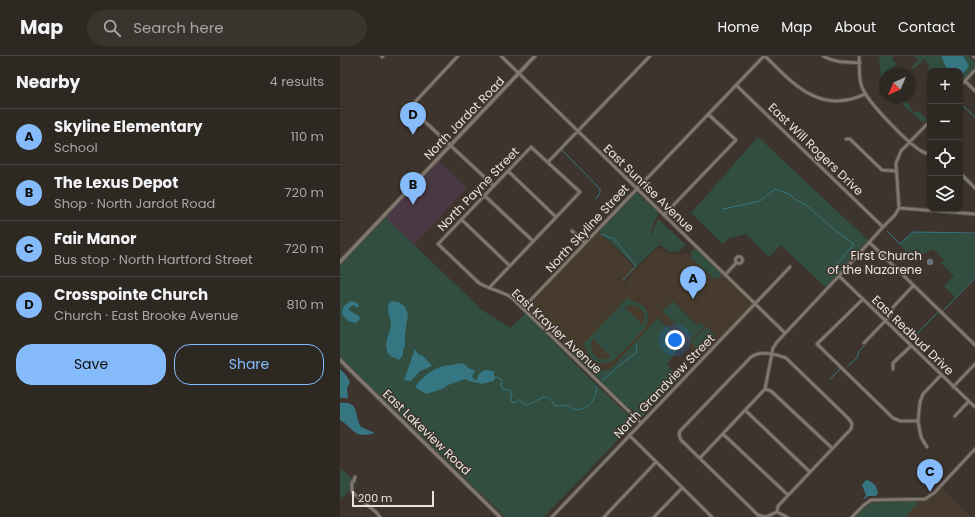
<!DOCTYPE html>
<html lang="en">
<head>
<meta charset="utf-8">
<style>
  body { margin:0; font-family:Poppins,sans-serif; background:#3a342f; color:#f1f3f6 }
  .controls { position:absolute; right:12px; top:12px; display:grid; overflow:hidden; border-radius:8px; box-shadow:0 1px 3px #0004 }
  .controls button { width:36px; height:36px; display:grid; place-items:center; padding:0; border:0; border-bottom:1px solid #494440; background:#2e2822; color:#f1f3f6; font:20px sans-serif }
  .compass { position:absolute; left:539px; top:12px; width:36px; height:36px; border-radius:50%; background:#2e2822; box-shadow:0 1px 3px #0004; rotate:224deg }
  .scale { position:absolute; left:12px; bottom:10px; width:82px; box-sizing:border-box; padding-left:4px; border:2px solid #e8e3de; border-top:0; font-size:11px; line-height:14px; white-space:nowrap; color:#e8e3de; -webkit-text-stroke:3px #3d352d; paint-order:stroke }
  .you { position:absolute; left:335px; top:284px; width:14px; height:14px; margin:-10px; border:3px solid #fff; border-radius:50%; background:#1a73e8; box-shadow:0 0 0 6px #1a73e833 }
  .badge { display:grid; place-items:center; width:26px; height:26px; border-radius:50%; background:#85bbfb; color:#111; font-size:13px; font-weight:700 }
  .pin { position:absolute; translate:-50% -33px; filter:drop-shadow(0 1px 2px #0008) }
  .pin::after { content:''; position:absolute; top:21px; width:14px; height:12px; background:inherit; clip-path:polygon(0 0,100% 0,50% 100%) }
  .list { margin:0; padding:0; list-style:none }
  h2 { display:flex; justify-content:space-between; align-items:center; height:52px; margin:0; padding:0 16px; font-size:17px }
  h2 small { font-size:13px; font-weight:400; color:#a7a6a5 }
  .list li { display:grid; grid-template-columns:26px 1fr auto; gap:12px; align-items:center; box-sizing:border-box; height:56px; padding:0 16px; border-top:1px solid #494440 }
  .list b { display:block; font-size:15px; white-space:nowrap }
  .list p { margin:0; font-size:13px; white-space:nowrap; color:#a7a6a5 }
  .list em { font-size:13px; font-style:normal; color:#a7a6a5 }
  .actions { display:flex; gap:8px; padding:12px 16px }
  .actions a { flex:1; padding:9px 0; border:1px solid #85bbfb; border-radius:16px; text-align:center; font-size:14px; color:#85bbfb }
  .actions .main { background:#85bbfb; color:#111 }
  .icon { flex:none; width:22px; height:22px; fill:none; stroke:currentColor; stroke-width:2; stroke-linecap:round; stroke-linejoin:round }
  .map { position:relative; flex:none; width:635px; height:461px; overflow:hidden }
  header { display:flex; align-items:center; gap:24px; box-sizing:border-box; height:56px; padding:0 20px; background:#2e2822; border-bottom:1px solid #494440 }
  header strong { font-size:19px }
  nav { display:flex; gap:22px; margin-inline-start:auto; font-size:14px }
  .search { width:280px; height:36px; background:#3a342f; display:flex; align-items:center; gap:10px; box-sizing:border-box; padding:0 14px; border-radius:22px; color:#a7a6a5; font-size:15px }
  main { display:flex }
  aside { flex:1; background:#2e2822 }
  .map>svg:first-child { display:block }
  .built { fill:#463b2d }
  .industrial { fill:#4b3842 }
  .green { fill:#314e41; fill-rule:evenodd }
  .water { fill:#367683 }
  .lines { fill:none; stroke-linecap:round; stroke-linejoin:round }
  .stream { stroke:#367683; stroke-width:1 }
  .minor-casing { stroke:#5b544d; stroke-width:4.5 }
  .tertiary-casing { stroke:#5b544d; stroke-width:5 }
  .secondary-casing { stroke:#5b544d; stroke-width:5.5 }
  .minor { stroke:#81796f; stroke-width:2.5 }
  .tertiary { stroke:#81796f; stroke-width:3 }
  .secondary { stroke:#81796f; stroke-width:3.5 }
  .worship-dot { fill:#6b7280; stroke:#3d352d; stroke-width:1.5 }
  .labels { text-anchor:middle; dominant-baseline:central; stroke-width:3; stroke-linejoin:round; paint-order:stroke }
  .street-label { font-size:12px; fill:#e8e3de; stroke:#3d352d }
  .poi-label { font-size:12px; fill:#e8e3de; stroke:#3d352d; text-anchor:end }
</style>
</head>
<body>
<header>
<strong>Map</strong>
<div class="search"><svg class="icon" aria-label="search" viewBox="0 0 24 24"><circle cx="10" cy="10" r="6"/><path d="M15 15l6 6"/></svg>Search here</div>
<nav><a>Home</a><a>Map</a><a>About</a><a>Contact</a></nav>
</header>
<main>
<aside>
<h2>Nearby<small>4 results</small></h2>
<ul class="list">
<li><span class="badge">A</span><div><b>Skyline Elementary</b><p>School</p></div><em>110 m</em></li>
<li><span class="badge">B</span><div><b>The Lexus Depot</b><p>Shop · North Jardot Road</p></div><em>720 m</em></li>
<li><span class="badge">C</span><div><b>Fair Manor</b><p>Bus stop · North Hartford Street</p></div><em>720 m</em></li>
<li><span class="badge">D</span><div><b>Crosspointe Church</b><p>Church · East Brooke Avenue</p></div><em>810 m</em></li>
</ul>
<div class="actions"><a class="main">Save</a><a>Share</a></div>
</aside>
<div class="map">
<svg width="635" height="461" viewBox="0 0 635 461">
  <rect width="100%" height="100%" fill="#3d352d"/>
  <path class="built" d="M258,176L296,213L282,228L318,262L269,314H261L236,295L233,298L186,252Z
    M319,191L327,199L351,198L354,192L412,249L361,302L284,228Z
    M601,431L632,461H514L525,449L534,446L592,442L595,441L593,440L594,437Z"/>
  <path class="industrial" d="M98,104L127,132L74,189L45,161Z"/>
  <path class="green" d="M539,0H554L552,3L556,8L553,12L556,18H545V33L542,30Z
    M574,0H629L635,6V13L620,29V15H590V26L587,17L588,15L589,8L585,5L584,3H582V6L577,9L576,12L570,13L578,4Z
    M555,42H565L574,57L579,55L587,64L583,67Z
    M418,81L529,185L486,232L441,189L429,201L406,178L388,182L383,188L351,157Z
    M296,136L319,157C315,164 309,173 313,181V174L318,163L331,175L319,187L316,185L319,189L296,211L259,175Z
    M45,161L142,254L170,272L186,257L231,304L295,366L204,461H165L0,302V209Z
    M331,175L346,189L339,195L330,196L319,188Z
    M572,176L635,178V221L615,241L604,230L614,220L601,207L604,204L593,193L583,198L577,194L571,200L559,188Z
    M356,193L382,218L380,222L370,223L372,221L354,204H351V195Z
    M288,241L291,244L290,245C306,246 312,258 305,272L274,304C260,311 248,306 246,290L245,291L243,288ZM290,249C301,250 308,258 302,268L284,251ZM252,284L253,283L271,301C258,308 248,297 252,284Z
    M333,245L357,270L360,267L365,271L351,284L322,255Z
    M318,262L343,286L327,309L339,323L302,361L287,350L233,298L236,295L261,314H269Z
    M367,271L376,280L360,296L351,286Z
    M0,412L17,427L0,444Z
    M577,445L578,450L577,451L575,450L565,461H515L531,447Z"/>
  <path class="water" d="M601,0H623L629,10L620,21V15H608Z
    M10,245L16,246L19,250L18,252L13,249L8,253L10,255L19,260L20,263L16,267L8,265L2,258L3,251Z
    M51,245L59,246L65,251L68,258L65,278V289L63,295V299L59,304C56,302 50,301 48,297C43,288 50,278 51,269C51,260 44,253 51,245Z
    M75,293L78,298L83,300L92,310L80,315L71,325L64,324Z
    M118,307L124,308L127,311L135,315L132,320L134,324H137C138,315 146,312 154,316V320L156,321L153,325L141,328C136,325 130,327 125,323L108,329L102,333L86,338L75,331C81,322 92,313 103,310C108,309 113,310 118,307Z
    M0,313L6,319L10,326L7,332L8,342H0Z
    M0,347C20,345 14,359 21,371L35,377C13,383 16,374 0,364Z
    M526,424C534,426 537,430 538,438L535,440H528L523,444L526,439L522,429Z"/>
  <g class="lines">
    <path class="stream" d="M620,47L635,61
      M222,94L260,133V137L256,143
      M383,153L420,145L435,133L449,138L456,144L466,149L497,176L514,188L497,208L490,213L491,217
      M547,175L560,188L573,176L635,177
      M260,178L274,183L296,210L283,224
      M603,255L635,222
      M570,285L598,256
      M507,311L517,302L519,295L524,290
      M156,321L162,324L161,330L163,333L171,335V345L175,347L180,343L185,349C202,346 205,332 215,350C219,350 225,349 229,350C233,352 230,353 234,353C249,356 256,342 257,331
      M490,323L501,312
      M262,325L285,305L296,297L297,288"/>
    <defs>
      <path id="minor" d="M118,0L75,46L73,49V52L81,62L154,130
        M161,0L445,277
        M425,0C454,29 481,59 525,38
        M483,0C495,7 507,6 520,7
        M519,0C520,10 518,22 522,31C527,46 567,86 581,95C584,97 587,97 590,98
        M42,1L43,0
        M625,25L635,35
        M396,29L543,171
        M620,30L635,14
        M620,72L621,73
        M506,83H510L542,114L556,115
        M208,106L310,0
        M168,115L216,161
        M620,117L635,132
        M145,140L193,185
        M559,152L635,158
        M324,159L396,84L368,58
        M122,164L170,210
        M232,175L245,187
        M529,186L635,289
        M395.5 204a3.5 3.5 0 1 1 7 0a3.5 3.5 0 1 1-7 0Z
        M385,219L396,207
        M499,220L635,351
        M149,232L240,136L191,91L98,188L139,227C149,233 161,235 171,241L301,367
        M523,243L477,288L553,362L560,365H578
        M183,252L424,0
        M524,287L549,261L554,250L573,230
        M553,313V307L571,290
        M613,331L635,308
        M425,333L431,335L492,392
        M405,354L470,416
        M615,360L629,345
        M383,378L448,439
        M289,379L372,461
        M587,391L581,381L578,365L580,346L583,338L601,319
        M360,402L425,333L433,292L437,286L498,221L543,171L555,159L559,152L556,107L561,95L590,65
        M15,421L14,425L12,426V436L37,457L40,461
        M437,456L438,450L511,373L512,368L509,363L446,302C436,298 420,294 411,301L340,375L339,379L341,384L418,459L426,461L437,456L447,461
        M212,461L450,211
        M264,461L316,406
        M314,461L342,432
        M512,461L524,449L531,444L585,443L594,437L635,393"/>
      <path id="tertiary" d="M0,206L195,0
        M0,304L160,461"/>
      <path id="secondary" d="M634,0L635,1"/>
    </defs>
    <use href="#minor" class="minor-casing"/>
    <use href="#tertiary" class="tertiary-casing"/>
    <use href="#secondary" class="secondary-casing"/>
    <use href="#minor" class="minor"/>
    <use href="#tertiary" class="tertiary"/>
    <use href="#secondary" class="secondary"/>
  </g>
  <circle class="worship-dot" cx="590" cy="206" r="4"/>
  <g class="labels">
    <g class="street-label">
      <text transform="translate(124 62) rotate(-46)">North Jardot Road</text>
      <text transform="translate(476 93) rotate(44)">East Will Rogers Drive</text>
      <text transform="translate(309 132) rotate(44)">East Sunrise Avenue</text>
      <text transform="translate(138 133) rotate(-46)">North Payne Street</text>
      <text transform="translate(247 172) rotate(-47)">North Skyline Street</text>
      <text transform="translate(217 275) rotate(43)">East Krayler Avenue</text>
      <text transform="translate(573 279) rotate(44)">East Redbud Drive</text>
      <text transform="translate(324 330) rotate(-46)">North Grandview Street</text>
      <text transform="translate(87 376) rotate(44)">East Lakeview Road</text>
    </g>
    <g class="poi-label">
      <text x="582" y="199">First Church<tspan x="582" dy="14">of the Nazarene</tspan></text>
    </g>
  </g>
</svg>
<div class="controls">
<button>+</button>
<button>−</button>
<button><svg class="icon" aria-label="locate" viewBox="0 0 24 24"><circle cx="12" cy="12" r="6"/><path d="M12 2v4M12 18v4M2 12h4M18 12h4"/></svg></button>
<button><svg class="icon" aria-label="layers" viewBox="0 0 24 24"><path d="M12 4l9 5-9 5-9-5zM3 14l9 5 9-5"/></svg></button>
</div>
<svg class="compass" viewBox="-18 -18 36 36"><path d="M0-13l5 13h-10z" fill="#e53935"/><path d="M0 13l5-13h-10z" fill="#a7a6a5"/></svg>
<div class="scale">200 m</div>
<div class="you"></div>
<div class="pin badge" style="left:353px;top:243px">A</div>
<div class="pin badge" style="left:73px;top:149px">B</div>
<div class="pin badge" style="left:590px;top:436px">C</div>
<div class="pin badge" style="left:73px;top:79px">D</div>
</div>
</main>
</body>
</html>
